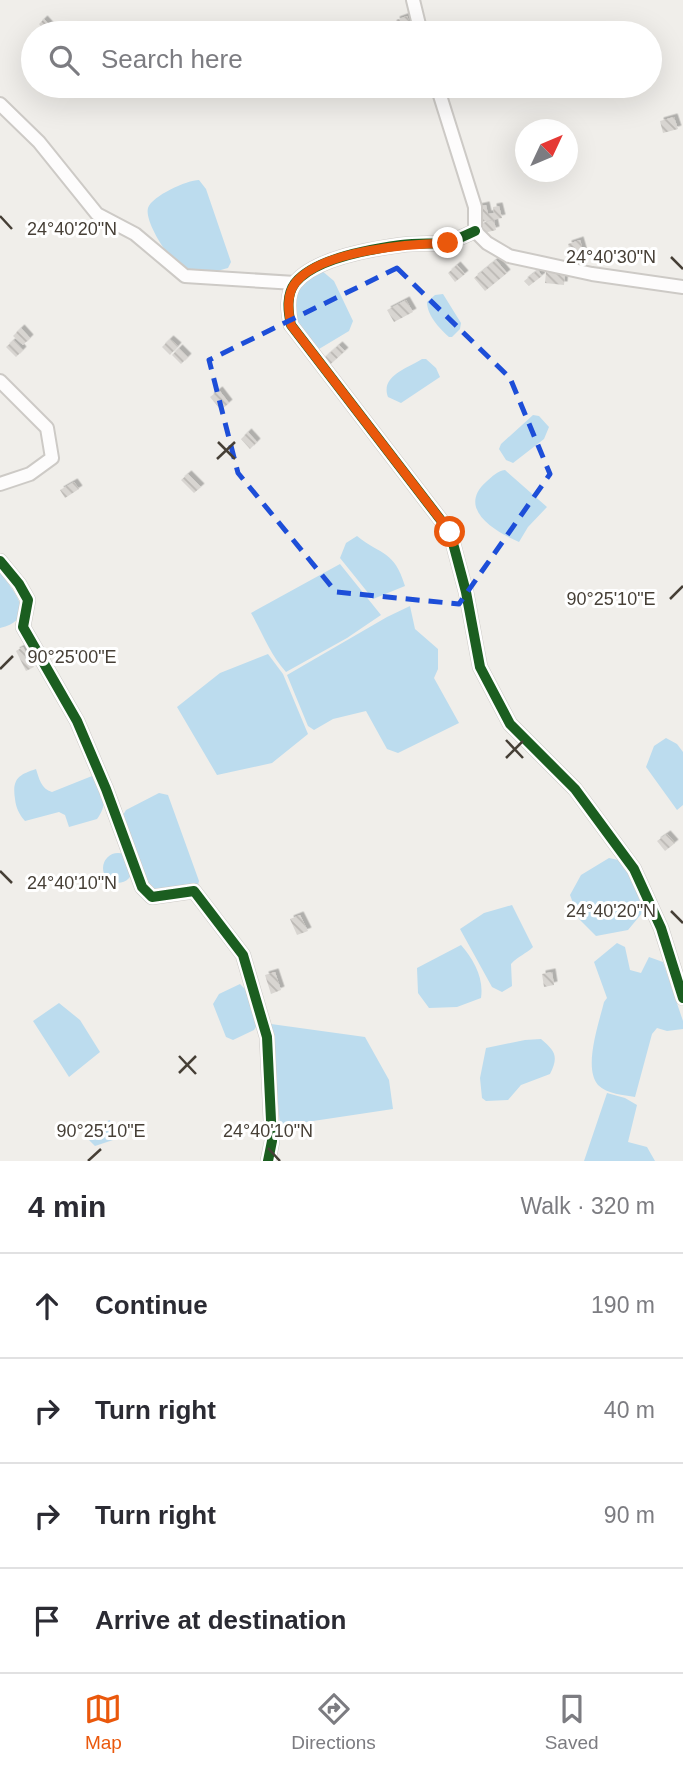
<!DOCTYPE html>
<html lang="en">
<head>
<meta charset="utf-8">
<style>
  body { margin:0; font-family:Helvetica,sans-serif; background:#f2f2f3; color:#2b2b33 }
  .compass { position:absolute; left:515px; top:119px; width:63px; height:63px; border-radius:50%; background:#fff; box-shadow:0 7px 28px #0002; rotate:46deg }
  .stop { position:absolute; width:21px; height:21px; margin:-16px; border:5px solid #ea580c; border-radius:50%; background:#fff }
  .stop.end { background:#ea580c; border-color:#fff; box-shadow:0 2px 7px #0008 }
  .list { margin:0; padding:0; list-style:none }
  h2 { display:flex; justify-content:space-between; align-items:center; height:91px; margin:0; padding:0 28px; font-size:30px }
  h2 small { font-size:23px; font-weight:400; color:#7c7c81 }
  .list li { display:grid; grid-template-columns:46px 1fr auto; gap:21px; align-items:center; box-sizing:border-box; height:105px; padding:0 28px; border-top:2px solid #e1e1e2 }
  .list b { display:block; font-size:26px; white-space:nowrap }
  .list em { font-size:23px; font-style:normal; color:#7c7c81 }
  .icon { flex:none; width:38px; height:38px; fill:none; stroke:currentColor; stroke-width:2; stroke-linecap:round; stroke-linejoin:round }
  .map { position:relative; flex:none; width:683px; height:1161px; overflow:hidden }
  .search { position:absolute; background:#fff; box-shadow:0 7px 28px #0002; left:21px; right:21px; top:21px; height:77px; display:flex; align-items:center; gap:18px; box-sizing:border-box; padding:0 24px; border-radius:38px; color:#7c7c81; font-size:26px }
  .sheet { height:511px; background:#fff }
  nav { display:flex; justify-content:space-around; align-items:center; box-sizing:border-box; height:98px; border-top:2px solid #e1e1e2; background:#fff; font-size:19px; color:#7c7c81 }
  nav a { display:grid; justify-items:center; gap:4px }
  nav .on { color:#ea580c }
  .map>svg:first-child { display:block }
  .water { fill:#bcdcee }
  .building { fill:url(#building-back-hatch); filter:url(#shadow) }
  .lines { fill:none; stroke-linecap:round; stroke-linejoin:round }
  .minor-casing { stroke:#cdcac6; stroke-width:16 }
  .minor { stroke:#fdfcfc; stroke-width:12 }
  .cycleway-casing { stroke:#fff; stroke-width:15 }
  .cycleway { stroke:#1b5e20; stroke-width:10 }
  .route { stroke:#ea580c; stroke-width:9 }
  .marked { fill:none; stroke:#1d4ed8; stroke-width:5; stroke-dasharray:14 9; stroke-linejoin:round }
  .ticks { fill:none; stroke:#463f36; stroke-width:2.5 }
  .ticks-label { font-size:18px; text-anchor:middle; fill:#463f36; stroke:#fff; stroke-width:6; stroke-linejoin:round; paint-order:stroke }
</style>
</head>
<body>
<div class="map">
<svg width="683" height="1161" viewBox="0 0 683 1161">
  <defs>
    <pattern id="building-back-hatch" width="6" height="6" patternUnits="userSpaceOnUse" patternTransform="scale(1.75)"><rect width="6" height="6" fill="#d8d5d1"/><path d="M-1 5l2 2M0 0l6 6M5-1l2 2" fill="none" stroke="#bbb8b4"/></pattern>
    <filter id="shadow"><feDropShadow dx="3.5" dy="-3.5" stdDeviation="0" flood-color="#0004"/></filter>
  </defs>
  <rect width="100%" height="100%" fill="#f0eeea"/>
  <path class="water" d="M199,180L206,189L231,262L228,268C218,271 195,277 185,271C172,264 144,223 148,208C152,196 187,180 199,180Z
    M321,270L334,281L353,321L349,331L319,349H316L294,320C295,287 293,289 321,270Z
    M443,294L461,323L460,329L452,337H449C439,328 427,315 427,302L435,295Z
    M422,359H426L436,368L440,377L401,403L388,397C380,376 408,368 422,359Z
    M533,415L539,416L549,427L544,439L513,463L506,460L499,449L501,444Z
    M505,470L547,507L528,527L519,542C496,532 456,509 486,482C493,476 497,471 505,470Z
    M357,536C382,556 394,550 405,586L373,599L340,558L346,543Z
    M340,564L381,615L347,638L286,672C270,654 263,634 251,613Z
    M0,572C13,591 40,618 0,628Z
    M410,606L415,629L438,649V669L434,678L459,723L398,753L387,749L366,711L333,719L314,730L308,726L287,675L387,617Z
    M268,654L283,674L308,734L272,763L217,775L177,707L220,673Z
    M666,738L677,744L683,752V805L677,810L646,767L654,746Z
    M36,769C39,778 41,789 52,792L92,776C104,790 109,803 97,819L69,827L65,815L59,812L25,821C19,814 16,808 15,799C12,779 18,775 36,769Z
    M159,793L168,795L199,881L198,885C182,894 167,893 150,889L123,815L126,810Z
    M103 868a15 15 0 1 1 30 0a15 15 0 1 1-30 0Z
    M609,858L623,861L631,872L643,912L628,930L596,936L579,919L570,895L581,875Z
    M512,905L533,947C526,954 518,956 511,964L512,986L502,992L492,987L460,929L484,913Z
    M617,943L625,947L630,970L641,973L649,957L663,962L683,1021V1029L667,1031L657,1028L652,1034L635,1097C624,1095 607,1094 598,1085C583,1068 599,1023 604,1002L607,998L594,962Z
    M461,945C474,960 484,978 481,998L457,1007L429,1008L418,993L417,968Z
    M240,984L246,990L258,1024L254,1030L233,1040L226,1037L213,1004L219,994Z
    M59,1003L80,1020L100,1052L69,1077L33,1021Z
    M271,1024L365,1037L389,1080L393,1109L280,1126Z
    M541,1039C555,1051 559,1056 550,1074L521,1085L508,1100L486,1101L482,1098L480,1078L486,1048L525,1040Z
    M607,1093L625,1098L637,1105L628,1142L647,1147L655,1161H584Z
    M110,1120L116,1135L113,1140L95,1146L89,1140L87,1132L95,1125Z"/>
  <path class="building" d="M407,16L412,28L401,32L396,20Z
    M44,19L55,31L53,33H47L39,24Z
    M674,117L678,129L663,133L660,121Z
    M486,205L488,214L494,213L493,207L499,206L502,218L481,222L477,207Z
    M494,220L496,230L484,233L482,223Z
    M580,240L584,254L571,257L568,244Z
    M496,260L507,273L485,291L474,278Z
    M457,265L465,274L455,282L448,273Z
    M538,270L542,276L529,286L524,281Z
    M546,272L565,274L564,285L545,283Z
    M406,300L413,312L394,322L387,310Z
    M21,328L30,338L23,345L13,336Z
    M170,339L178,346L170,355L162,347Z
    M14,340L23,350L16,357L6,347Z
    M339,345L345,351L326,368L321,361Z
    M179,348L188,357L181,364L172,355Z
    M219,390L229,403L221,410L210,397Z
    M248,432L257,442L250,449L241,439Z
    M188,474L201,487L194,493L181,480Z
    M74,482L79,489L65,498L60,490Z
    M23,647L34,667L26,671L16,651Z
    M667,834L675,843L665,851L657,841Z
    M300,915L308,931L297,935L290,919Z
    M275,972L281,990L271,994L265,975Z
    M552,972L554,985L544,987L542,974Z"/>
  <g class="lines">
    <defs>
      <path id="minor" d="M413,0L421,33
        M437,86L475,207V231L487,243L509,256L592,274L683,287
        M0,104L39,142L97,214L135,234L185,276L295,283
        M475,231C466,235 455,241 445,243C430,244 416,243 401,245C371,249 315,258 295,283C286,295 288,311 291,325L450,532L466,592L480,667L510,724L575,789L634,869L661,928L683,998
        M0,381L47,428L52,458L30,474L0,484
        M0,561L19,584L28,600L23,627L77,721L106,789L142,887L152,897L194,891L243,955L267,1037L272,1141L268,1161"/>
    </defs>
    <use href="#minor" class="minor-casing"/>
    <use href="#minor" class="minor"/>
    <defs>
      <path id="cycleway" d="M475,231C466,235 455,241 445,243C430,244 416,243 401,245C371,249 315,258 295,283C286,295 288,311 291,325L450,532L466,592L480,667L510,724L575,789L634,869L661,928L683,998
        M0,561L19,584L28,600L23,627L77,721L106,789L142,887L152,897L194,891L243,955L267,1037L272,1141L268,1161"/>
    </defs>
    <use href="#cycleway" class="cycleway-casing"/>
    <use href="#cycleway" class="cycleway"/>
  </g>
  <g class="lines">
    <path class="route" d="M448,243C408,244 323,250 296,282C286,294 288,311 291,325L450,532"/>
  </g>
  <path class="marked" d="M397,268L510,378L550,474L459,604L336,592L238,473L209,360Z"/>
  <path class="ticks" d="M0,216L12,229M671,257L683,269M218,442L235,459M217,459L235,442M670,599L683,586M0,669L13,656M506,740L523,758M506,758L523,741M0,871L12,883M671,911L683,923M179,1056L196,1074M179,1073L196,1056M268,1148L280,1161M88,1161L101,1149"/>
  <g class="ticks-label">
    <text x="72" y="235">24°40'20"N</text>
    <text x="611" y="263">24°40'30"N</text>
    <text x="611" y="605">90°25'10"E</text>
    <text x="72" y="663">90°25'00"E</text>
    <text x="72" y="889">24°40'10"N</text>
    <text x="611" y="917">24°40'20"N</text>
    <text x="268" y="1137">24°40'10"N</text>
    <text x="101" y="1137">90°25'10"E</text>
  </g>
</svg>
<svg class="compass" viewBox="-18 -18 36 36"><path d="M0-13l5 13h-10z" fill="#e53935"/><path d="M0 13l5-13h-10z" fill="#7c7c81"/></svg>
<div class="stop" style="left:450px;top:532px"></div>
<div class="stop end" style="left:448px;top:243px"></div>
<div class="search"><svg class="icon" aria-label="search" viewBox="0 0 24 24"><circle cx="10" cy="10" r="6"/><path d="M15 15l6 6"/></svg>Search here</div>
</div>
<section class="sheet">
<h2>4 min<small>Walk · 320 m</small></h2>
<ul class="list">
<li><svg class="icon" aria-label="ahead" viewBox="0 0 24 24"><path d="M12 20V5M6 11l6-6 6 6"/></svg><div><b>Continue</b></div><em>190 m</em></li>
<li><svg class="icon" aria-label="right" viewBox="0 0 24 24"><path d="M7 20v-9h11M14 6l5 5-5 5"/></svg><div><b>Turn right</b></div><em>40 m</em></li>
<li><svg class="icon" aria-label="right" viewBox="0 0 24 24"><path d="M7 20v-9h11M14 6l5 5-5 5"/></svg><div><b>Turn right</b></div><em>90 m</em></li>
<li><svg class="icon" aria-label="arrive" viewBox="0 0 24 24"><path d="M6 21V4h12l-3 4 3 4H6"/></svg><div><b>Arrive at destination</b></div></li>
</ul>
</section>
<nav>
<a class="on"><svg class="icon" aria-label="map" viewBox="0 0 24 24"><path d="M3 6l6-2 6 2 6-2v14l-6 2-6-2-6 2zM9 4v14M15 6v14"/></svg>Map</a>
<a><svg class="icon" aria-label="directions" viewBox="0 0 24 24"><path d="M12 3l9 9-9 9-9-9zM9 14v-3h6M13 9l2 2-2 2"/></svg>Directions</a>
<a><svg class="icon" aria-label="saved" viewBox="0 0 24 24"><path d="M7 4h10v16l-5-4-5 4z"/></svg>Saved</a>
</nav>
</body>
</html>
